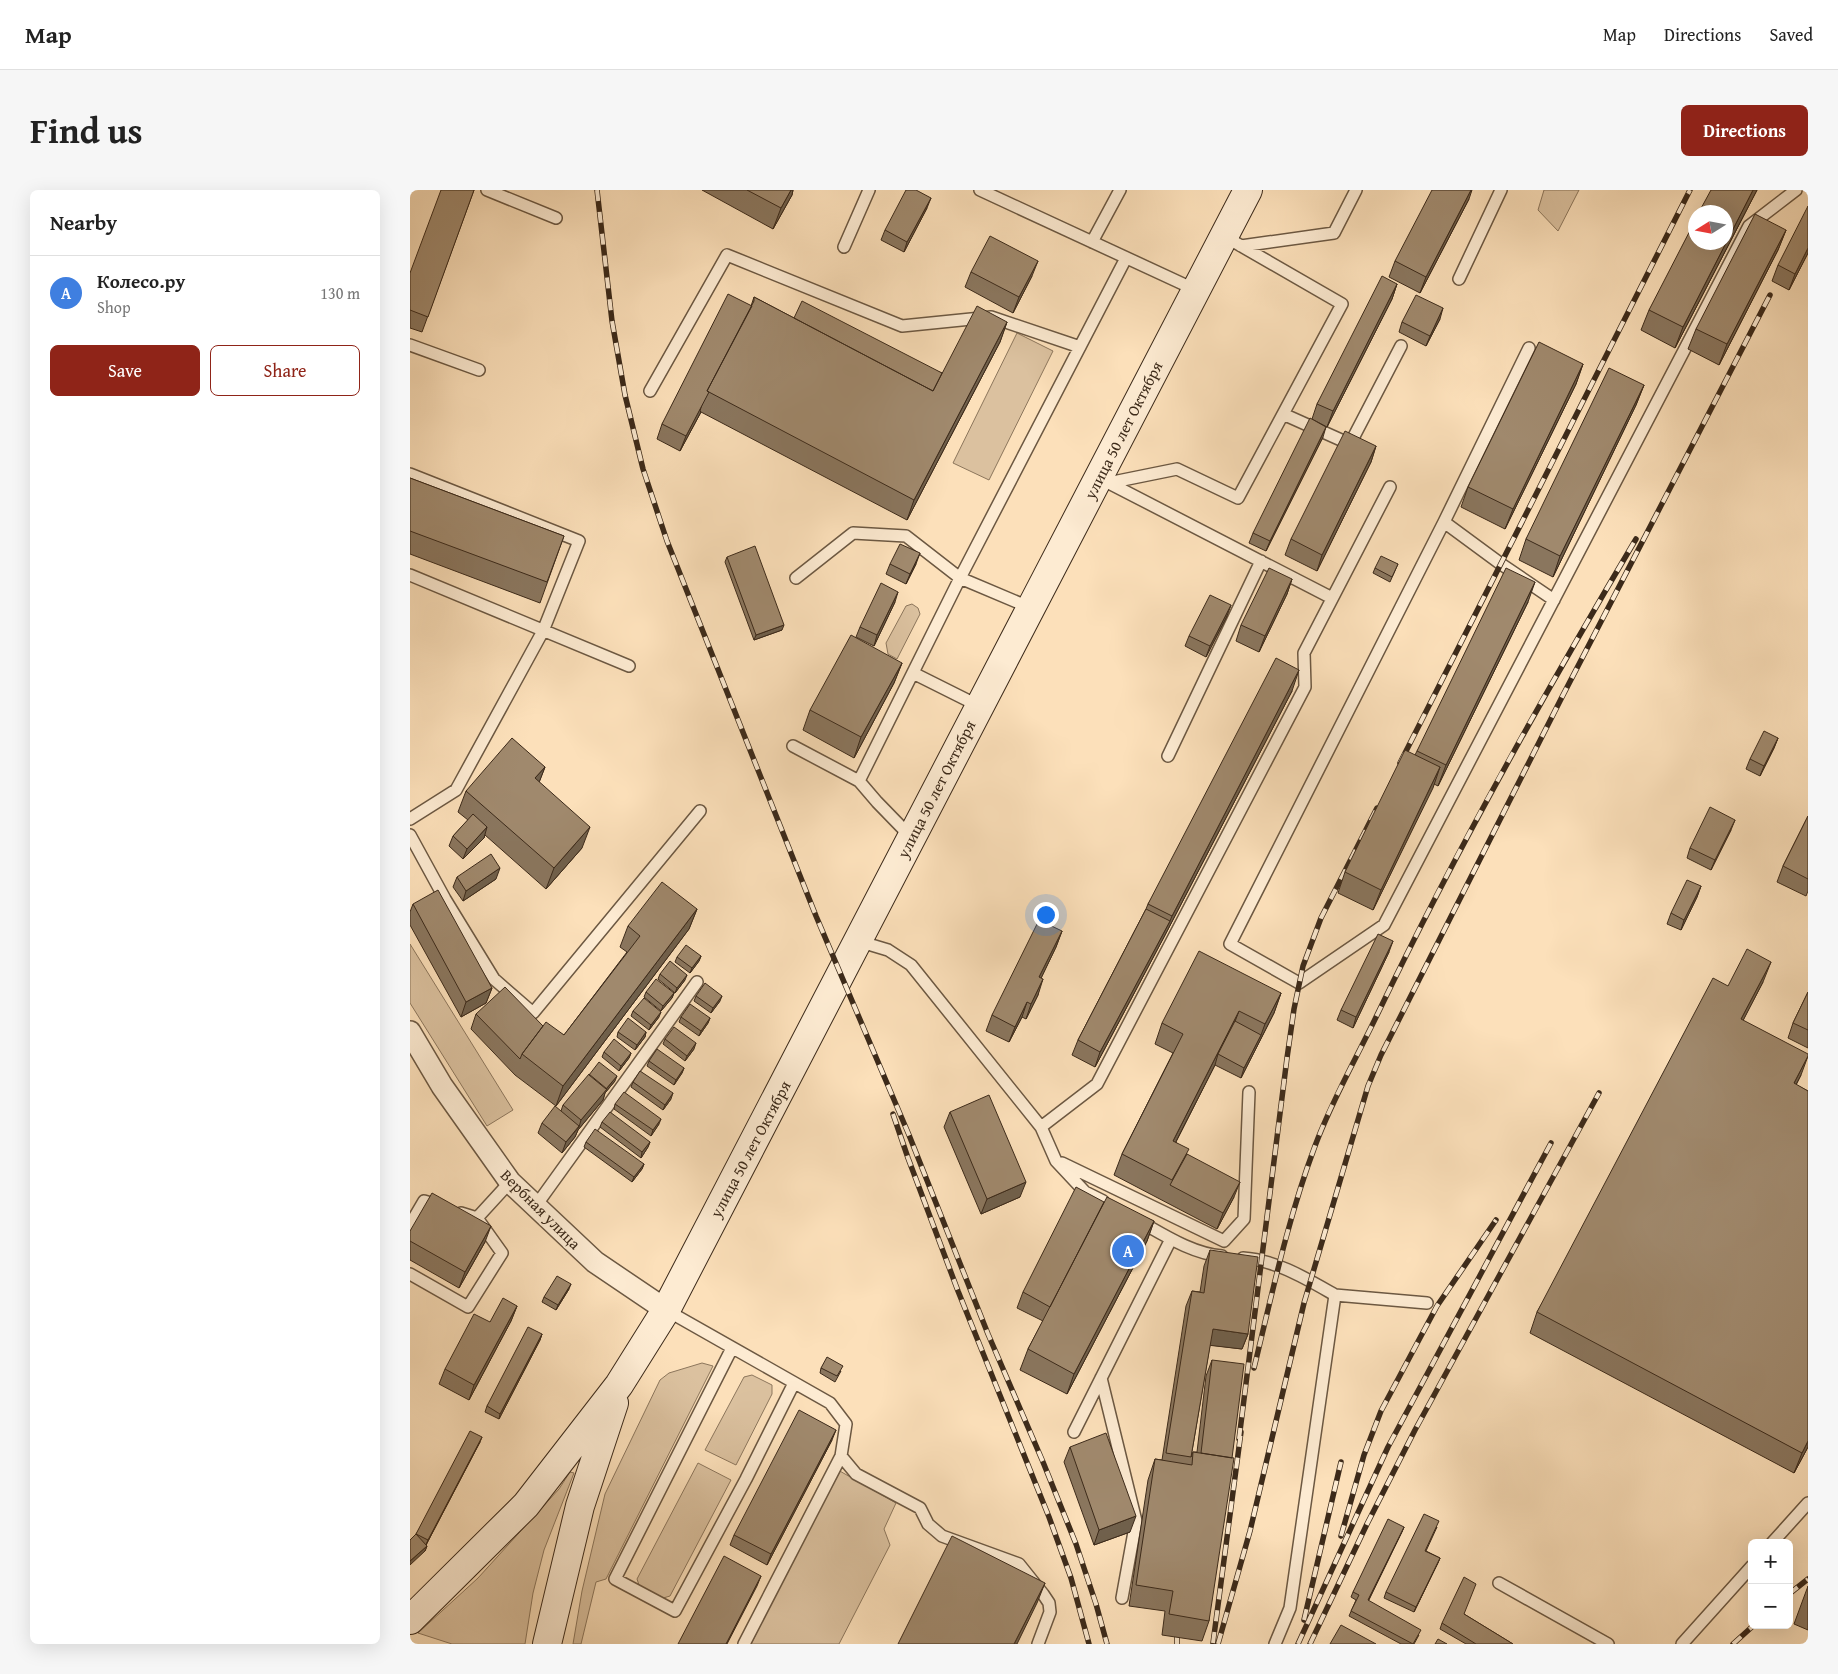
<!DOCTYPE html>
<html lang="en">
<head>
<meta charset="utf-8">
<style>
  body { margin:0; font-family:"Gentium Book Plus",serif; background:#f6f6f6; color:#222 }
  .controls { position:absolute; right:15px; bottom:15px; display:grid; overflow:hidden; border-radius:8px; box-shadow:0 5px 20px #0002 }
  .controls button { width:45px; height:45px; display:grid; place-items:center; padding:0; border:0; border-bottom:1px solid #e0e0e0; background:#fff; color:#222; font:25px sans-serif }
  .compass { position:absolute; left:1278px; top:15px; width:45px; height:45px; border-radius:50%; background:#fff; box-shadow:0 5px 20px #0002; rotate:259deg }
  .you { position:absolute; left:635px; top:724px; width:18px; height:18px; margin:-12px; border:4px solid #fff; border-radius:50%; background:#1a73e8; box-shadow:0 0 0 8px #1a73e833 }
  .badge { display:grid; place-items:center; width:32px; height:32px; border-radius:50%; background:#8f2418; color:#fff; font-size:16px; font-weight:700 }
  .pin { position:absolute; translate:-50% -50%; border:2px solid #fff; box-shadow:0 1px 5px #0006 }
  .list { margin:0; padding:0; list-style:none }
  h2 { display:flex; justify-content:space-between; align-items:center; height:65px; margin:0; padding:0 20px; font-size:21px }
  h2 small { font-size:16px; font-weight:400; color:#767676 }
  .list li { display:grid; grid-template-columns:32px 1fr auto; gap:15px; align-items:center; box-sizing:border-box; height:75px; padding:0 20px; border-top:1px solid #e0e0e0 }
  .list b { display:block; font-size:19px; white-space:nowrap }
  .list p { margin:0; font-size:16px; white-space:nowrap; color:#767676 }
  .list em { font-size:16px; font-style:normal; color:#767676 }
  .actions { display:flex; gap:10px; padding:15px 20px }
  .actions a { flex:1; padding:11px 0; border:1px solid #8f2418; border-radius:8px; text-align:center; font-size:18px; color:#8f2418 }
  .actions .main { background:#8f2418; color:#fff }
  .map { position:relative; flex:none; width:1398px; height:1454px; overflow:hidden; border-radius:8px }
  header { display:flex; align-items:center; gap:30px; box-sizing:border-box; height:70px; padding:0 25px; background:#fff; border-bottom:1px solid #e0e0e0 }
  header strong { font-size:24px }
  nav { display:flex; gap:28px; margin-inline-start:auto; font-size:18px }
  .intro { display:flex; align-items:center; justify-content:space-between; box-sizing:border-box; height:120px; padding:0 30px }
  h1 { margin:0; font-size:35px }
  .button { padding:12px 22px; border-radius:8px; background:#8f2418; color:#fff; font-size:18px; font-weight:700 }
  main { display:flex; gap:30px; padding:0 30px }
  aside { flex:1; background:#fff; border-radius:8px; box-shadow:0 5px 20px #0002 }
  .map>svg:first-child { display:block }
  .green { fill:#dbc19f; stroke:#8c765c }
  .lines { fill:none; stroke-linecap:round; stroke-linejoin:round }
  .service-casing { stroke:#6c5842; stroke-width:14 }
  .minor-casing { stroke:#6c5842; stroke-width:24 }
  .secondary-casing { stroke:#3c2a1a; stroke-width:30 }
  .service { stroke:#fdebd2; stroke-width:11 }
  .minor { stroke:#fdebd2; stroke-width:21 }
  .secondary { stroke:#fdebd2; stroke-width:28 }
  .rail-casing { stroke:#3c2a1a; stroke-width:5.5 }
  .rail { stroke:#fdebd2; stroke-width:4; stroke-dasharray:11; stroke-linecap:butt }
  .wall { fill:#8a765e; stroke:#3c2a1a }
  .shaded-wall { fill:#70604c; stroke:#3c2a1a }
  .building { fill:#a0896d; stroke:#3c2a1a }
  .labels { text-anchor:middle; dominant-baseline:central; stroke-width:4; stroke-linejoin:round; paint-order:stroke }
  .street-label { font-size:16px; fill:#3c2a1a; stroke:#fdebd2 }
</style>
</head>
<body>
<header>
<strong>Map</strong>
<nav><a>Map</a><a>Directions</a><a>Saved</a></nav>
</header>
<div class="intro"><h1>Find us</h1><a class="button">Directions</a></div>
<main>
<aside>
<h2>Nearby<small></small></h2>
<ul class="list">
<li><span class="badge" style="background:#3f7fe0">A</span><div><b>Колесо.ру</b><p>Shop</p></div><em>130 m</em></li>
</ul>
<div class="actions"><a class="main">Save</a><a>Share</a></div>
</aside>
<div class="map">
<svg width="1398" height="1454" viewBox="0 0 1398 1454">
  <rect width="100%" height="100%" fill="#fce0ba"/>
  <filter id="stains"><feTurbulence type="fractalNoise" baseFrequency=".004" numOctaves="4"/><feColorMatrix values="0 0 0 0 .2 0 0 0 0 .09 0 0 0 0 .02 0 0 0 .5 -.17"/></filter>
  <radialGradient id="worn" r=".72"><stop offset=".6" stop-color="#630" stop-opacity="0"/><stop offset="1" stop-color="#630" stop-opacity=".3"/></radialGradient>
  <path class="green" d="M1134,0H1169L1148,41L1128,20Z
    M607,143L643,161L579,290L543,273Z
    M502,414L508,418L510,424L487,469L478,464L476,453L496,416Z
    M0,754L103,920L77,936L0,813Z
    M292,1173L303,1176L196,1389L186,1392L171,1454H163L172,1401L195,1304L250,1190L259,1183Z
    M342,1185L362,1195V1204L326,1275L295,1260L334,1187Z
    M288,1273L321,1290L260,1406L250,1409L230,1398L227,1389Z
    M428,1280L486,1313L474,1339L480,1355L429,1454H341Z
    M160,1282L164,1283L134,1360L123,1403L115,1454H42L8,1443L68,1388L149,1299Z"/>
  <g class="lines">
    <defs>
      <path id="service" d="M77,0L146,28
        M570,0L786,100
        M682,52L710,0
        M831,56L924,43L946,0
        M434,57L459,0
        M1049,89L1091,0
        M0,155L69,180
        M1119,158L1034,332L820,754L889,793L974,735L1339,36L1386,0
        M240,201L317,65L492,136L581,127L670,157
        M873,224L940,254L991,156
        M0,284L169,351L133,441L46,600L0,629
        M697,292L922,408
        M698,293L767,279L828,308L932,114L814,46
        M1034,332L1091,374L1144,410
        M0,385L219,476
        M386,388L443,343L496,346L550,388L621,418
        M503,483L569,516
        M383,556L449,591
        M758,566L851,371
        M0,645L35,709L84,789L123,823L290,621
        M501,647L467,612L449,591L550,388L716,68
        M448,751L478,760L501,775L631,937L646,971L675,1002L693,1011
        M631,937L687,894L895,497L894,463L980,297
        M652,973L814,1051L834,1029L839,902
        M125,1017L287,792
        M67,1028L100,992
        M729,1031C754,1045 783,1064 812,1066
        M0,1035L14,1011L31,1016
        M833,1068C866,1070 897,1089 925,1105L880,1418L865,1454
        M0,1084L58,1117L92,1063L67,1028L51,1023
        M925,1105L1017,1113
        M256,1120L420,1213L436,1234L431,1266L334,1454
        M322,1158L205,1389L265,1421L336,1289L384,1193
        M691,1188L726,1331L712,1408
        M664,1242L761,1049
        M431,1266L446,1284L510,1318L518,1334L532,1346L609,1374L633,1404L639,1413L640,1422L628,1454
        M1362,1353L1398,1313
        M1089,1393L1198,1454
        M1272,1454L1342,1376"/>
      <path id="minor" d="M0,842L32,896L100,992L185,1072L256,1120"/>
      <path id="secondary" d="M0,1430L116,1315L209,1195L256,1120L838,0
        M137,1454L170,1316L204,1213"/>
    </defs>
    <use href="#service" class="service-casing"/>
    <use href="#minor" class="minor-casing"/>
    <use href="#secondary" class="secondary-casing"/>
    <use href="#service" class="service"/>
    <use href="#minor" class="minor"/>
    <use href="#secondary" class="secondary"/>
    <defs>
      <path id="rail" d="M187,0L202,131L215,205L233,279L257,351L406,726L499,945L578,1144L633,1272L666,1354L686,1414L697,1454
        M990,573L1280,0
        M483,924L498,968L548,1101L639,1327L661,1388L679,1454
        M844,1178C862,1104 878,1028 905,956C922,910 947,867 968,823C1046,660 1134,504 1226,349
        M829,1249L877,868L884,819L893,776L911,728L967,618
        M931,1346L954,1265L971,1221L1027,1116L1086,1030
        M1379,1404L1398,1389
        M894,1430L931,1272
        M803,1453L831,1242
        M767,1454V1447
        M808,1454L840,1341L894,1113L958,896L971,865L1152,507L1360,105
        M888,1454L978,1257L1141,953
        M900,1454L957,1334L1005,1240L1189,903
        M1323,1454L1344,1435"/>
    </defs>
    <use href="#rail" class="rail-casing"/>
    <use href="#rail" class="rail"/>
  </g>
  <path class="wall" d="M64,0L12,142L0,138V83Z
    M292,0H383L382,5L363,39Z
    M1347,0L1265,158L1231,140L1239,120Z
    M1059,9L1010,103L979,87L985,71Z
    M517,18L494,62L471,50L475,40Z
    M1376,40L1368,60L1309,175L1278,159L1286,139Z
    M1398,63L1379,100L1362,91L1368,75Z
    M561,82L622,86L603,123L555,97Z
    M987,94L982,109L917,237L902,229L907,214Z
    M344,107L384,128L532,183L597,132L590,152L497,330L291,222L270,261L247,249L252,234L341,116Z
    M1030,129L1016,156L989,142L992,132Z
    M1173,174L1166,194L1095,339L1051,317L1058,297Z
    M1234,195L1226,215L1143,387L1109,370L1116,349Z
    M913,247L856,361L839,353L843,343Z
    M966,256L961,272L907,381L875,365L881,349Z
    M0,288L154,346L130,413L0,364Z
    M317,367L372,440L344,450L315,372Z
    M480,374H506L496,394L476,384Z
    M988,374L980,392L963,383L965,378Z
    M882,389L877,404L849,462L826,451L831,435Z
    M485,412L464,456L446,447L450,437Z
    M1118,412L1028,596L1024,594L963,720L928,703L935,682L1005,565L1007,561Z
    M817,426L796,467L775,456L779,446Z
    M492,473L484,493L444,568L393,540L400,520Z
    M882,501L754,747L685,877L662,865L668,850L736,719L738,714Z
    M1368,548L1364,558L1350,586L1336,579L1340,569Z
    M135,577L129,592L172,658L136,699L75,645L74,648L53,669L39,656L43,646L58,630L48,622L56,601Z
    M1398,626V701L1396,706L1367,692L1373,676Z
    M1321,640L1301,680L1277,668L1280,658Z
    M47,687L86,689L53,711L43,697Z
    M1291,696L1287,707L1271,740L1257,734L1261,723Z
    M3,714L82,798L76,813L51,827L0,735V722Z
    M287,719L279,739L146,916L105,885L61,839L66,824L133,836L154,845L217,762L210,757L218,736Z
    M652,741L646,757L631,788L628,805L616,829L612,827L599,852L576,841L582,825Z
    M979,762L943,838L927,830L931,820Z
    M291,766L289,771L280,783L265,772L267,767Z
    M250,784L275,790L265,803L248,789Z
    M1353,792L1333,830L1391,885L1386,895L1398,901V1257L1384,1283L1120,1143L1127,1122L1318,796Z
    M236,802L264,803L262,808L251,821L234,807Z
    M1398,802V858L1378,848L1383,833Z
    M871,803L864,823L831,888L805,875L766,952L777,964L824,1007L807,1039L704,985L712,964L763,863L745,854L752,833Z
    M286,806L310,811L301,823L284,811Z
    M223,821L249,827L239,840L221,826Z
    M271,827L300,828L298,833L289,846L269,832Z
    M208,842H236L235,847L225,860L207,847Z
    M255,849L284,859L275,871L253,854Z
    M194,862L221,863L219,868L209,881L192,867Z
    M239,871L274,878L272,883L264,895L237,876Z
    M205,891L195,903L193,910L168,940L165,947L152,963L128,943L132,933L151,921L153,915Z
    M223,892L261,909L253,920L221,897Z
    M205,914L249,934L241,946L204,919Z
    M540,922L610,1007L571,1024L534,937Z
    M192,932L240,952L238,957L231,968L190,937Z
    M176,952L234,974L232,979L222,992L174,957Z
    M694,1012L744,1031L737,1051L657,1204L610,1180L618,1159L633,1131L607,1118L613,1102Z
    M0,1041L75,1052L49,1098L0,1070Z
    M800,1060L838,1144L832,1159L800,1155L781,1267L783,1262H787L796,1186L802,1170L799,1431L792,1451L752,1445L755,1421L719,1416L738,1290L745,1269L752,1270L776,1116L782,1101L790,1102L794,1076Z
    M159,1099L146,1120L132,1112L134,1107Z
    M107,1116L101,1131L59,1210L29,1194L35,1179L80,1132Z
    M132,1144L130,1150L89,1229L75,1222L77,1216Z
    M411,1178L431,1181L425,1192L410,1183Z
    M422,1250L357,1375L320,1355L324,1345Z
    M70,1252L16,1355L17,1356L15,1361L6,1344Z
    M660,1257L720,1342L684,1355L654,1272Z
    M994,1337L958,1411L1009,1445L1004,1454H991L939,1426L946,1410L941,1407L943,1402Z
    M1027,1337L1016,1361L1030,1368L1004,1422L974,1408L976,1402Z
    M1398,1396V1440L1384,1434Z
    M1054,1424L1103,1454H1056L1030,1439L1032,1433Z"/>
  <path class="shaded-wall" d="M381,0H383L382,5L363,39L371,18Z
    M1061,0H1062L1059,9L1010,103L1016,87Z
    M1343,0H1347L1265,158L1273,137Z
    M521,8L517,18L494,62L497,52Z
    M1376,40L1368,60L1309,175L1317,154Z
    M1398,58V63L1379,100L1385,84Z
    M628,71L622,86L603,123L609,107Z
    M987,94L982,109L917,237L923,221Z
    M1033,118L1030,129L1016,156L1020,146Z
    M597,132L590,152L497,330L504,310Z
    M1173,174L1166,194L1095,339L1103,319Z
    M1234,195L1226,215L1143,387L1150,366Z
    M292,214L290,221L291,222L270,261L276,246Z
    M916,237L913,247L856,361L860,351Z
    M966,256L961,272L907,381L912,365Z
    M510,363L506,374L496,394L500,384Z
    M882,389L877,404L849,462L855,446Z
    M1125,392L1118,412L1028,596L1036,575Z
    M488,402L485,412L464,456L467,445Z
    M821,415L817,426L796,467L800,456Z
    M374,435L372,440L344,450L346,445Z
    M492,473L484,493L444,568L451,547Z
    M889,480L882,501L754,747L685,877L690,862L760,731L762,726Z
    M1368,548L1364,558L1350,586L1354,576Z
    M135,577L127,598L125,588Z
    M1030,577L1023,598L963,720L971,700Z
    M1325,630L1321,640L1301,680L1305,670Z
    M77,637L74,648L53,669L57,659Z
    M180,637L172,658L136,699L144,678Z
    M90,678L86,689L53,711L56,701Z
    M1291,696L1287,707L1271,740L1274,730Z
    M287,719L279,739L146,916L153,896Z
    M652,741L646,757L624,803L629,787Z
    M983,751L979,762L943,838L946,827Z
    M291,766L289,771L280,783L282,778Z
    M1361,772L1353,792L1323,850L1331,829Z
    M277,785L275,790L265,803L267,798Z
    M633,789L628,805L616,829L621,814Z
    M82,798L76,813L51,827L56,812Z
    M264,803L262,808L251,821L253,816Z
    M871,803L864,823L831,888L834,878L851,845L855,834Z
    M312,806L310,811L301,823L303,818Z
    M617,812L612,827L599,852L605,837Z
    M829,821L821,842L808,864L805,875L756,971L763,951Z
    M251,822L249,827L239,840L241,835Z
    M300,828L298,833L289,846L291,841Z
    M236,842L235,847L225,860L227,855Z
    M286,853L284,859L275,871L277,866Z
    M221,863L219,868L209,881L211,876Z
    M1398,866L1391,885L1376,914L1384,893Z
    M274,878L272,883L264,895L266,890Z
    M207,886L205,891L195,903L193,910L168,940L165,947L152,963L156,952L169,937L171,930Z
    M263,903L261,909L253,920L255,915Z
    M251,929L249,934L241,946L243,940Z
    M240,952L238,957L231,968L232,962Z
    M234,974L232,979L222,992L224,987Z
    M616,992L610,1007L571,1024L577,1009Z
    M830,992L824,1007L807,1039L813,1023Z
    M744,1031L737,1051L657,1204L664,1184Z
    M81,1036L75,1052L49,1098L55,1082Z
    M161,1094L159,1099L146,1120L148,1115Z
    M107,1116L101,1131L59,1210L64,1195Z
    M803,1139L838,1144L832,1159L797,1155Z
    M132,1144L130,1150L89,1229L90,1224Z
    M426,1240L422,1250L357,1375L361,1364Z
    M72,1247L70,1252L16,1355L18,1350Z
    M1398,1251V1257L1384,1283L1392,1263Z
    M726,1326L720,1342L684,1355L689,1340Z
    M994,1337L992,1342L956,1416L958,1410Z
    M17,1356L15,1361L0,1375V1371Z
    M1030,1368L1028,1373L1004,1422L1006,1417Z
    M351,1386L347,1396L317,1454H316Z
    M635,1393L627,1413L607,1454H604Z"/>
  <path class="building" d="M31,0H64L18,127L0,120V83Z
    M337,0H381L371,18Z
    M496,0H506L521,8L497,52L475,40Z
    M1022,0H1061L1016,87L985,71Z
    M1301,0H1343L1273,137L1239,120L1286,29V52H1316V22H1289Z
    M1398,16V58L1385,84L1368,75Z
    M1345,24L1376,40L1317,154L1286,139Z
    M580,46L628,71L609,107L561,82Z
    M972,86L987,94L923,221L907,214Z
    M318,104L342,116L297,201L299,202L276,246L252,234Z
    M1006,105L1033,118L1020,146L992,132Z
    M344,107L523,201L567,116L597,132L504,310L297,201L344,111Z
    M392,111L532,183L523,201L384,128Z
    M1129,152L1173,174L1103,319L1058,297Z
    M1199,178L1234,195L1150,366L1116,349Z
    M900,228L916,237L860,351L843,343Z
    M935,241L966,256L912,365L881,349Z
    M0,288L154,346L137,392L0,341Z
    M490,354L510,363L500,384L480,374Z
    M345,356L374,435L346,445L317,367Z
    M971,366L988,374L982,387L965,378Z
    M859,378L882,389L855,446L831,435Z
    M1096,378L1125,392L1036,575L1007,561Z
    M471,393L488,402L467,445L450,437Z
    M800,405L821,415L800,456L779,446Z
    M441,445L492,473L451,547L400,520Z
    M866,468L889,480L762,726L738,714Z
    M1354,541L1368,548L1354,576L1340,569Z
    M102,548L135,577L125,588L180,637L144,678L56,601Z
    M995,560L1030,577L971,700L935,682Z
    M1300,617L1325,630L1305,670L1280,658Z
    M63,624L77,637L57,659L43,646Z
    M1398,626V689L1373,676Z
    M81,664L90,678L56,701L47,687Z
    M1277,690L1291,696L1274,730L1261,723Z
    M252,692L287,719L153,896L112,864L136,832L154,845L230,746L218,736Z
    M28,700L82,798L56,812L3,714Z
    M736,719L760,731L690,862L668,850Z
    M629,730L652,741L629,787L633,789L621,814L617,812L605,837L582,825Z
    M968,744L983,751L946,827L931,820Z
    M276,755L291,766L282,778L267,767Z
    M1337,759L1361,772L1331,829L1398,864V866L1384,893L1398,901V1251L1392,1263L1127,1122L1303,788L1318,796Z
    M789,761L871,803L855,834L829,821L763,951L779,959L762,990L712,964L773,844L752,833Z
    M260,771L277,785L267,798L250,784Z
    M246,789L264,803L253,816L236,802Z
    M295,793L312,806L303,818L286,806Z
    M95,797L133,836L112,864L110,869L66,824Z
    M1398,802V840L1383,833Z
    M234,808L251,822L241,835L223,821Z
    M280,814L300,828L291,841L271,827Z
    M218,828L236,842L227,855L208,842Z
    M825,831L851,845L834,878L808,864Z
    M264,837L286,853L277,866L255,849Z
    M204,849L221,863L211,876L194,862Z
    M247,859L274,878L266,890L239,871Z
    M189,872L207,886L196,899L179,885Z
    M230,881L263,903L255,915L223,892Z
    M179,884L197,899L171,930L153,915Z
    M214,902L251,929L243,940L205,914Z
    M579,905L616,992L577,1009L540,922Z
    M145,916L169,936L156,952L132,933Z
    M200,922L240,952L232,962L192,932Z
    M185,939L234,974L224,987L176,952Z
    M777,964L830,992L813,1023L760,995Z
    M666,997L694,1012L640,1117L613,1102Z
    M22,1003L81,1036L55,1082L0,1051V1041Z
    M697,1007L744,1031L664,1184L618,1159Z
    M800,1060L848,1067L838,1144L803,1139L781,1267L756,1263L782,1101L794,1103Z
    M147,1086L161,1094L148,1115L134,1107Z
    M93,1108L107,1116L64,1195L35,1179L64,1124L80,1132Z
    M118,1137L132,1144L90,1224L77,1216Z
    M417,1167L433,1176L427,1186L411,1178Z
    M802,1170L834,1174L822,1268L791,1263Z
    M389,1220L426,1240L361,1364L324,1345Z
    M60,1241L72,1247L18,1350L6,1344L17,1356L0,1371V1350L6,1344Z
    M696,1243L726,1326L689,1340L660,1257Z
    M783,1262L824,1268L799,1431L759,1424L763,1401L726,1395L745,1269L782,1275Z
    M1014,1324L1029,1331L1015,1361L1030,1368L1006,1417L976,1402Z
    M978,1329L994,1337L958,1410L1011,1440L1003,1454L941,1421L949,1405L943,1402Z
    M542,1346L635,1393L604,1454H488Z
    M314,1366L351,1386L316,1454H268Z
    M1054,1387L1066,1394L1054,1424L1103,1454H1066L1032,1433Z
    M931,1435L966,1454H920Z
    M1028,1449L1037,1454H1025Z"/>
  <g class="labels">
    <g class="street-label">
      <text transform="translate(713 240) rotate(-63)">улица 50 лет Октября</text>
      <text transform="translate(526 599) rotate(-63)">улица 50 лет Октября</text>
      <text transform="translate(340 959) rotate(-62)">улица 50 лет Октября</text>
      <text transform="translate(131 1019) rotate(45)">Вербная улица</text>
    </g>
  </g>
  <rect width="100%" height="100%" filter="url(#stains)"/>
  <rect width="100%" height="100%" fill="url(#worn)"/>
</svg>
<div class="controls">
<button>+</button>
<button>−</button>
</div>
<svg class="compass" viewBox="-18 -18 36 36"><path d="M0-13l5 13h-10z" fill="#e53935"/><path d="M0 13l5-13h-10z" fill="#767676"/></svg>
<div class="you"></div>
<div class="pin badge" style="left:718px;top:1061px;background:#3f7fe0">A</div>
</div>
</main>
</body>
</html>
